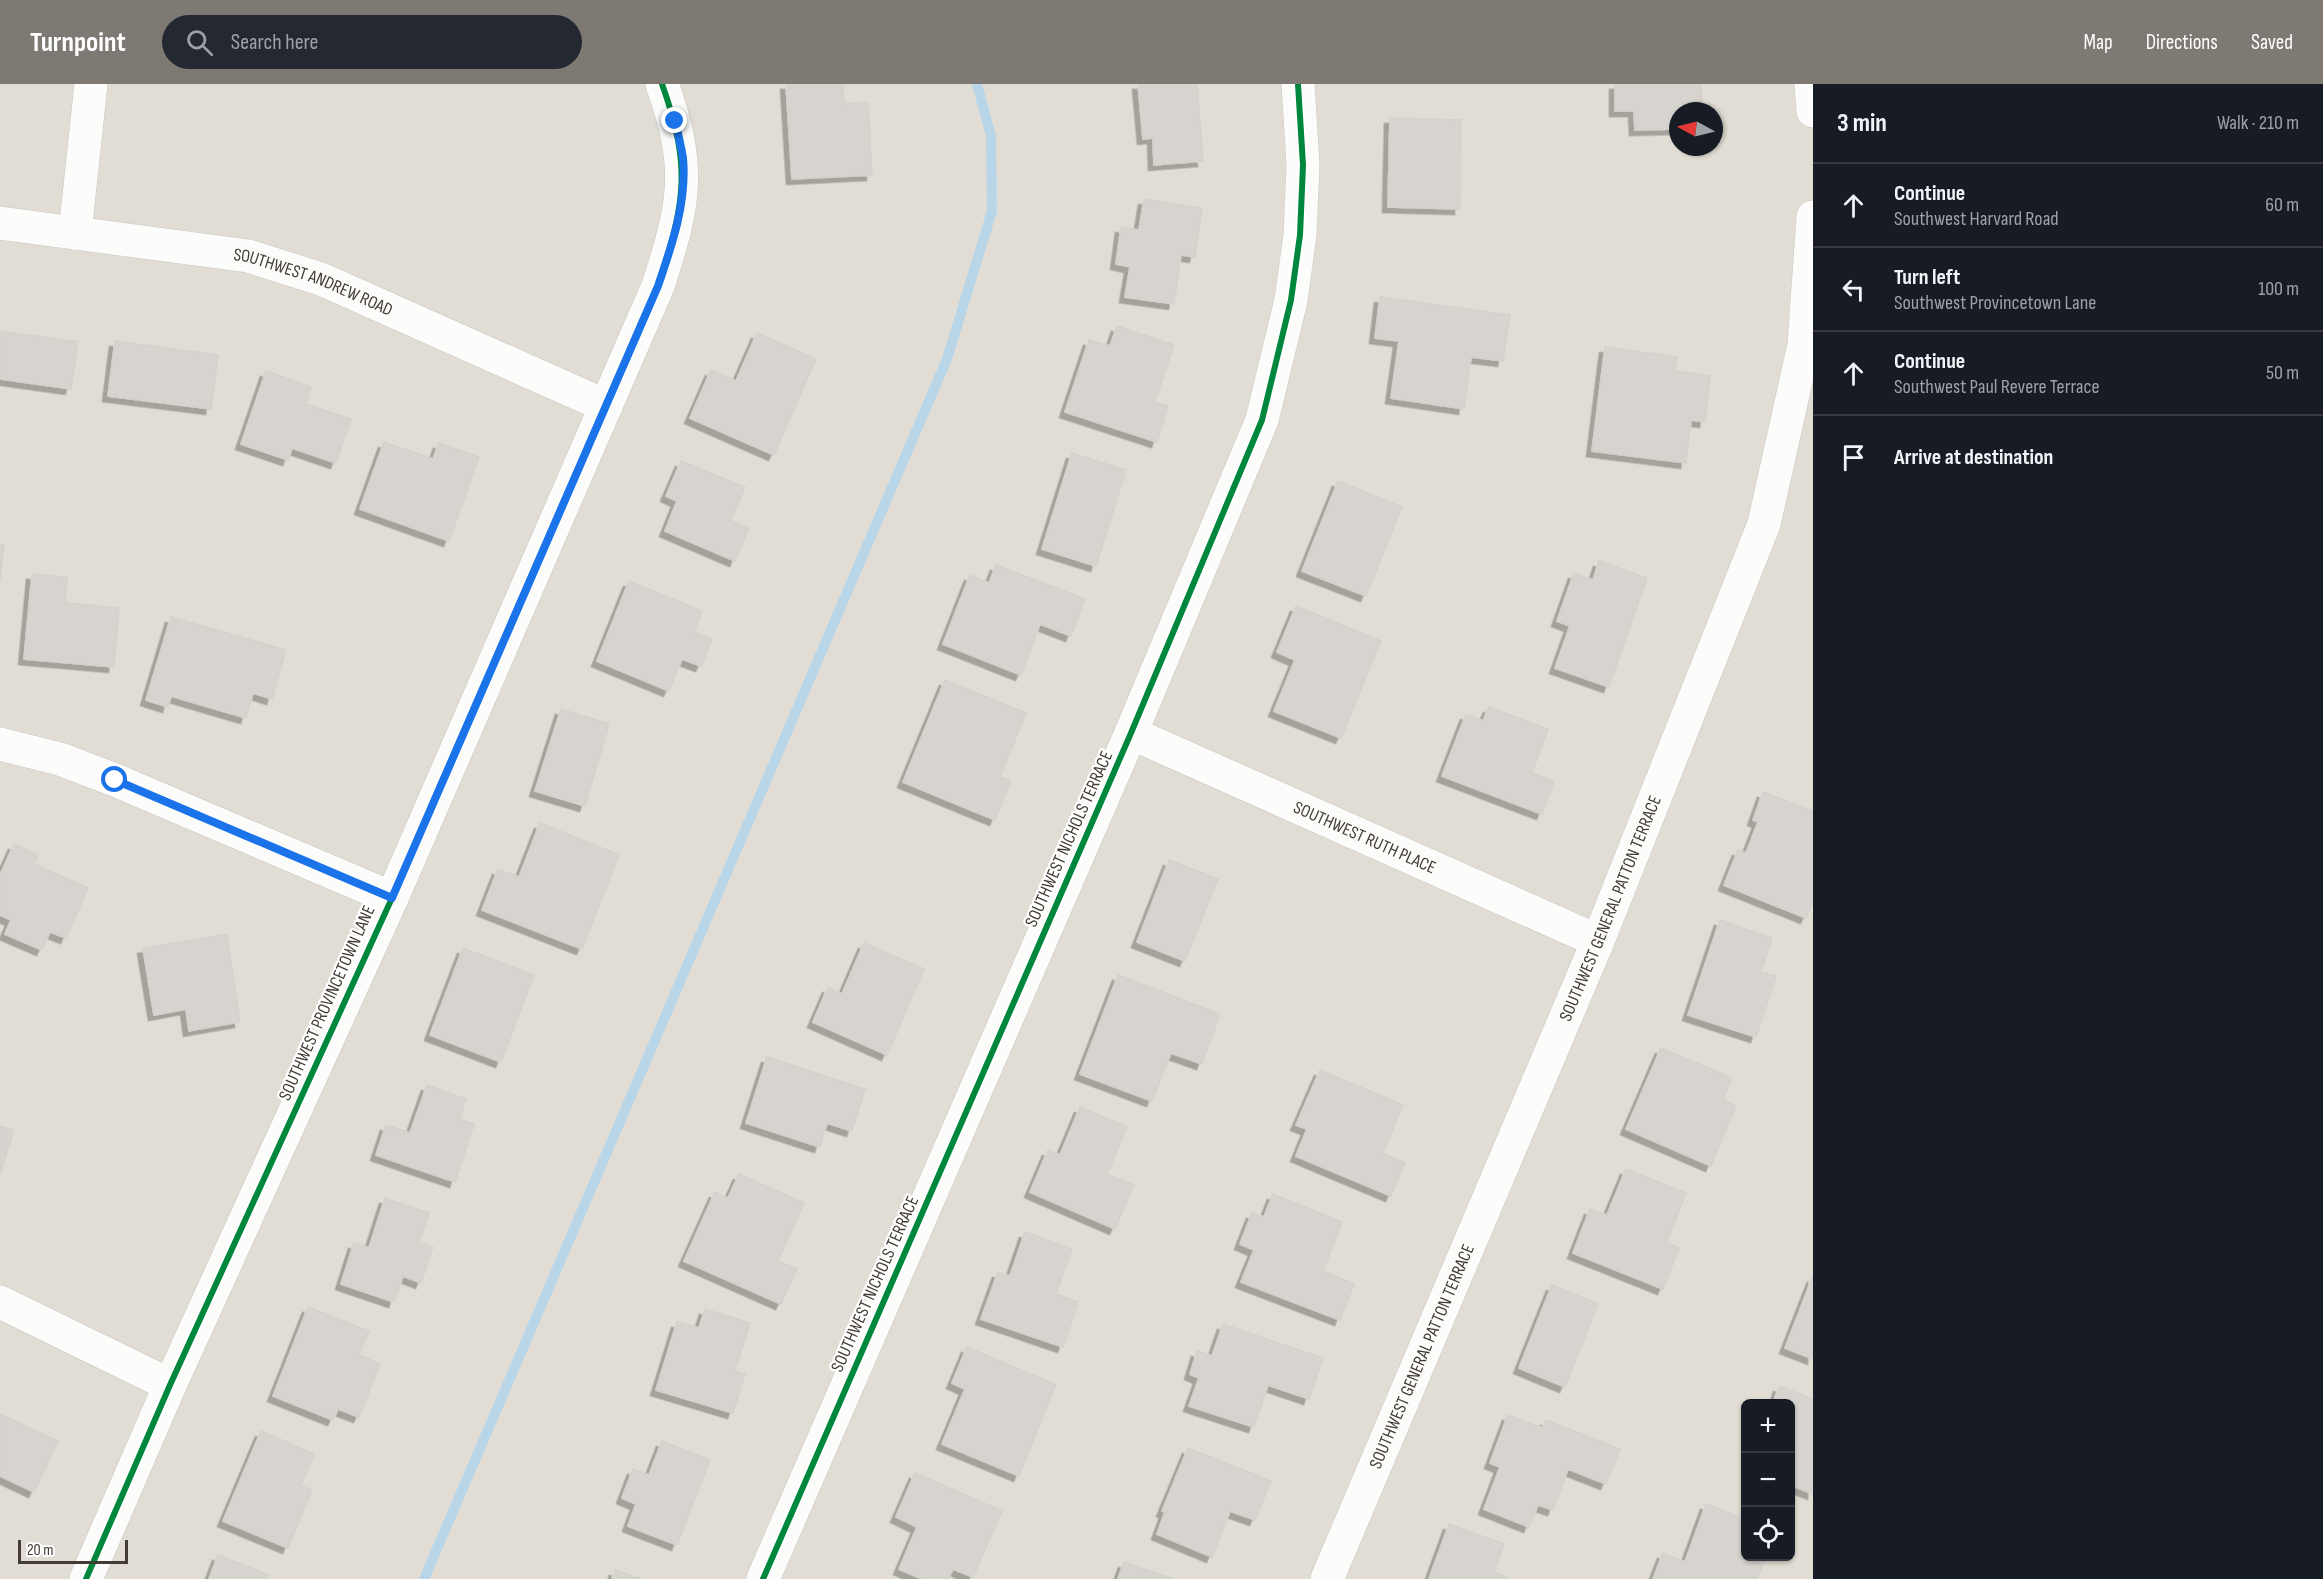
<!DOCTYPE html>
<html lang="en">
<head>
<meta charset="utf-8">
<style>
  body { margin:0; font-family:"Sofia Sans Condensed",sans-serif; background:#242831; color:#f1f3f6 }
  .controls { position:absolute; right:18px; bottom:18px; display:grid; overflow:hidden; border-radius:9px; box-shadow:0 2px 4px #0004 }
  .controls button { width:54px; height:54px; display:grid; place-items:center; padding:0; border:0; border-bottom:2px solid #363941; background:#171b24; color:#f1f3f6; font:30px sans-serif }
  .compass { position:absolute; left:1669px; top:18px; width:54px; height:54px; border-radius:50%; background:#171b24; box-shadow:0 2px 4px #0004; rotate:277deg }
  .scale { position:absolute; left:18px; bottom:15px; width:110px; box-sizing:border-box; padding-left:6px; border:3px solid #423c34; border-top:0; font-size:16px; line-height:21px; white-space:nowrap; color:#423c34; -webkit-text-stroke:4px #fff; paint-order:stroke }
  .stop { position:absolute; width:18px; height:18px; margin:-14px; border:4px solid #1a73e8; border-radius:50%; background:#fff }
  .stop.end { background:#1a73e8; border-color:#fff; box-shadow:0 2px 6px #0008 }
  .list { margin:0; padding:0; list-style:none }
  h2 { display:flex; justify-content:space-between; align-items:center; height:78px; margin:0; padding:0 24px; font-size:26px }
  h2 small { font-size:20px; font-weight:400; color:#9ea1a6 }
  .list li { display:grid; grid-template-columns:39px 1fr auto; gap:18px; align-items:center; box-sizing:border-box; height:84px; padding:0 24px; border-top:2px solid #363941 }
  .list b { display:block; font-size:22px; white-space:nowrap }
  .list p { margin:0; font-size:20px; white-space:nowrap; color:#9ea1a6 }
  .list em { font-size:20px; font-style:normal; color:#9ea1a6 }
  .icon { flex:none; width:33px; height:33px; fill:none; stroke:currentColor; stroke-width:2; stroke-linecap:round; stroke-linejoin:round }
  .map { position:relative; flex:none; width:1813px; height:1495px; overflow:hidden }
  header { display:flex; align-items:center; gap:36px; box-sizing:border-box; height:84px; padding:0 30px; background:#7e7973; color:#fff }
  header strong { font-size:28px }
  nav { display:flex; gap:33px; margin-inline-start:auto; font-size:21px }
  .search { width:420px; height:54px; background:#242831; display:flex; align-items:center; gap:15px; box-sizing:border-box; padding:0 21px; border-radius:33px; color:#9ea1a6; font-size:22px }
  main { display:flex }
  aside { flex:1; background:#171b24 }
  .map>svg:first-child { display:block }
  .residential { fill:#e1ddd4; fill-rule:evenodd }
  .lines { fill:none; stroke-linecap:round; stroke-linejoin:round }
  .stream { stroke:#b9d6e8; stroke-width:10 }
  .building { fill:#d7d4cf; stroke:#d5d2cd; stroke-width:1.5; filter:url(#shadow) }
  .minor-casing { stroke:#c9c7c3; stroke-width:34 }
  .minor { stroke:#fcfcfb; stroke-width:33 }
  .cycleway-casing { stroke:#fff; stroke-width:10 }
  .cycleway { stroke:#00873e; stroke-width:6 }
  .route { stroke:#1a73e8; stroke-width:8 }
  .labels { text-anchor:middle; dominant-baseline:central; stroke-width:4.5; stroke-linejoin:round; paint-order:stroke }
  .street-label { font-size:18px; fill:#423c34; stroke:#fff }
</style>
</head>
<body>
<header>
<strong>Turnpoint</strong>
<div class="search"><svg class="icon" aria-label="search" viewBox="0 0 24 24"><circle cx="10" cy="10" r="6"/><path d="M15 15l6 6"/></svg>Search here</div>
<nav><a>Map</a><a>Directions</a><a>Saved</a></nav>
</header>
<main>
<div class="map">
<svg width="1813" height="1495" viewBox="0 0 1813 1495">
  <defs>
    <filter id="shadow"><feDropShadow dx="-5.5" dy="5.5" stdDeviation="0" flood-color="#0004"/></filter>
  </defs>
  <rect width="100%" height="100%" fill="#edebe7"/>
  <path class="residential" d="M0,0H1813V1495H0ZM1678,27H1714V63H1678ZM1746,1320H1790V1472H1746Z"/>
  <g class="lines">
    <path class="stream" d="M424,1495L947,275L992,127L991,52L977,0"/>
  </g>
  <path class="building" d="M786,0H843L844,20L868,18L872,91L792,95Z
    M1138,0H1197L1203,77L1154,81L1153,54L1143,55Z
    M1615,0H1701L1702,27H1678V45L1635,46L1634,27H1615Z
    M1390,34L1461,36L1460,125L1388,123Z
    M1144,115L1202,124L1195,173L1181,171L1174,220L1125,213L1130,183L1116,180L1121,143L1139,146Z
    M1380,213L1510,231L1503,277L1471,273L1464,325L1391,314L1399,257L1375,254Z
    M1117,242L1174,261L1155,318L1168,322L1157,358L1065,328L1089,256L1110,262Z
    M0,247L78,258L71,305L0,295Z
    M757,249L816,275L774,371L690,334L711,286L736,297Z
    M115,257L218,271L211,325L108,312Z
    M1605,263L1677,273L1675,287L1710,292L1705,338L1691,336L1686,379L1592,367Z
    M266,287L311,303L306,320L351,335L336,379L292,364L288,376L241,360Z
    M384,358L433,375L439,359L479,373L449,457L360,425Z
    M1072,369L1126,386L1096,482L1042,465Z
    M681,377L745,403L731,437L749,444L735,477L665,447L677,417L666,412Z
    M1338,397L1402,423L1366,512L1302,487Z
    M0,460L4,461L0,496Z
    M1599,477L1647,494L1609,603L1555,584L1570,542L1557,537L1574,489L1593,496Z
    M996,481L1085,515L1071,552L1040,540L1021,591L943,560L970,491L989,499Z
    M32,490L67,493L65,519L119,524L114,583L24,575Z
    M629,497L702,527L694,548L712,555L701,582L682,575L669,607L597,577Z
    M1296,522L1381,557L1341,654L1274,627L1295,576L1277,568Z
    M171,533L286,566L272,615L253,609L246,634L171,612L168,623L146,616Z
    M945,596L1026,629L1000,693L1011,697L995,736L903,698Z
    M1489,623L1548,645L1532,689L1554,697L1542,730L1442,692L1466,630L1483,637Z
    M561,625L609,640L585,722L535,707Z
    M1763,708L1813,727V817L1806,834L1724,801L1738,766L1746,769L1758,738L1753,736Z
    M540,739L619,771L582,865L482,826L498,785L519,793Z
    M14,760L38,771L34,780L88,804L66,854L50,848L42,866L5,850L11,836L0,831V791Z
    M1169,776L1218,795L1185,877L1137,858Z
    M1720,836L1772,854L1761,888L1776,892L1756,953L1688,931Z
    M227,850L240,938L189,947L186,925L154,931L143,864Z
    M864,859L924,885L887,971L813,938L828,903L842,910Z
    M463,864L534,891L501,978L430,951Z
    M1118,891L1220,930L1202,980L1171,969L1152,1017L1080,990Z
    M1661,964L1732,994L1723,1016L1736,1022L1711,1082L1626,1045Z
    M767,973L865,1005L852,1047L827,1039L820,1063L746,1039Z
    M1320,986L1403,1021L1383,1069L1405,1079L1391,1112L1296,1072L1307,1045L1296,1041Z
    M427,1001L466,1015L460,1035L474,1040L455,1098L376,1071L386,1041L410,1049Z
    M1080,1023L1127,1043L1107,1090L1134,1101L1115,1145L1030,1108L1048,1066L1060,1071Z
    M0,1042L14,1046L0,1090Z
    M1626,1085L1686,1109L1667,1158L1679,1164L1663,1205L1573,1169L1590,1125L1607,1131Z
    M739,1090L804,1119L778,1177L797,1185L781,1220L684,1177L715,1108L728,1114Z
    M1273,1110L1342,1138L1323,1187L1354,1200L1340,1236L1241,1198L1254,1166L1240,1160L1252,1129L1264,1133Z
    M385,1114L429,1129L419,1159L433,1163L421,1199L403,1192L394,1218L341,1200L354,1159L369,1164Z
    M1025,1148L1072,1165L1056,1210L1078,1218L1063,1263L981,1235L998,1188L1010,1192Z
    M1813,1192V1275L1785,1264Z
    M1552,1201L1598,1220L1565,1303L1519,1284Z
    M308,1223L369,1247L359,1271L380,1280L359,1333L338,1325L333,1336L273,1312Z
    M705,1225L750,1239L735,1287L745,1290L733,1329L656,1306L677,1238L699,1244Z
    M1223,1240L1323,1274L1309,1315L1268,1301L1254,1343L1189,1322L1199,1294L1190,1290L1197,1267L1212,1272Z
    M967,1263L1056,1301L1019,1392L942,1360L965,1305L952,1299Z
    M1779,1302L1813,1315V1410L1790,1401V1320H1773Z
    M0,1330L58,1357L34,1408L0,1392Z
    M1508,1331L1543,1344L1546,1336L1620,1365L1606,1400L1568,1385L1553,1426L1538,1421L1529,1443L1484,1425L1500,1383L1490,1379Z
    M261,1347L314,1370L301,1402L312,1406L288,1464L223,1437Z
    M662,1357L710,1376L677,1461L628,1442L636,1420L622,1414L633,1385L649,1391Z
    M1188,1364L1271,1397L1255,1436L1230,1427L1212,1473L1157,1450L1165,1428L1162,1427Z
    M915,1389L1002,1427L973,1493L953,1485L948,1495H922L899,1485L917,1443L896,1433Z
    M1706,1420L1746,1435V1472H1766L1757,1495H1653L1663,1469L1685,1478Z
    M1449,1440L1504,1460L1494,1488L1508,1493V1495H1429Z
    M218,1471L269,1491L267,1495H209Z
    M1124,1478L1174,1495H1118Z
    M615,1486L642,1495H612Z"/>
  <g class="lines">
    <defs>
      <g id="minor">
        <path d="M1811,0L1813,27"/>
        <path id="s1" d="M0,139L248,172L321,195L606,322"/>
        <path d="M75,149L91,0"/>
        <path id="s2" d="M1131,649L1598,857"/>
        <path d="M0,660L60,675L115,696L392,814"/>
        <path d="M0,1218L170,1301"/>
        <path d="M86,1495L170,1301L392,814L658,202C685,119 692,84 662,0"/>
        <path d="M763,1495L1131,649L1262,336L1291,216L1300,151L1303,81L1298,0"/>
        <path id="s3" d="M1327,1495L1598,857L1764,440L1804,261L1813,133"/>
      </g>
    </defs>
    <use href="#minor" class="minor-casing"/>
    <use href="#minor" class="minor"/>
    <defs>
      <path id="cycleway" d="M86,1495L170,1301L392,814L658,202C685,119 692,84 662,0
        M763,1495L1131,649L1262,336L1291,216L1300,151L1303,81L1298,0"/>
    </defs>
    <use href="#cycleway" class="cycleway-casing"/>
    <use href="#cycleway" class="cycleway"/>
  </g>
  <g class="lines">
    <path class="route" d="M115,696L392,814L658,202C672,161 687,118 683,74C681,62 678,49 675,37"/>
  </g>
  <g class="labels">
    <g class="street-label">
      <text stroke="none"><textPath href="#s1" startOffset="320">SOUTHWEST ANDREW ROAD</textPath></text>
      <text stroke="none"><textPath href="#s2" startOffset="256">SOUTHWEST RUTH PLACE</textPath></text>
      <text transform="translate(1069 755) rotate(-66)">SOUTHWEST NICHOLS TERRACE</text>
      <text stroke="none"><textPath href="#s3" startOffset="728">SOUTHWEST GENERAL PATTON TERRACE</textPath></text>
      <text transform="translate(327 919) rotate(-66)">SOUTHWEST PROVINCETOWN LANE</text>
      <text transform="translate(875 1200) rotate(-66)">SOUTHWEST NICHOLS TERRACE</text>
      <text stroke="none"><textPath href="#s3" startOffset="242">SOUTHWEST GENERAL PATTON TERRACE</textPath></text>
    </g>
  </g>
</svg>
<div class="controls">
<button>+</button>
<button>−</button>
<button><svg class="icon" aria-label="locate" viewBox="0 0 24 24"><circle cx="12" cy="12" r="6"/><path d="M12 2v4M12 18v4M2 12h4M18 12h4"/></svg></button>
</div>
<svg class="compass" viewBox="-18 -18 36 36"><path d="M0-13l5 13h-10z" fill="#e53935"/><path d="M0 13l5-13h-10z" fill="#9ea1a6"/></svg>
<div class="scale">20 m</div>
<div class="stop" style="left:115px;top:696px"></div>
<div class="stop end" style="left:675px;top:37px"></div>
</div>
<aside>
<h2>3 min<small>Walk · 210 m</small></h2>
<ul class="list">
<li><svg class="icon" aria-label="ahead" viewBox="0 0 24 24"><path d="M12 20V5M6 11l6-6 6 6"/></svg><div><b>Continue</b><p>Southwest Harvard Road</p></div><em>60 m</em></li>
<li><svg class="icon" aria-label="left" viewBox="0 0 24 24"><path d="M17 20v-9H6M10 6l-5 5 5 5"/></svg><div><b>Turn left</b><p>Southwest Provincetown Lane</p></div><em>100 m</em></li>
<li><svg class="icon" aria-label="ahead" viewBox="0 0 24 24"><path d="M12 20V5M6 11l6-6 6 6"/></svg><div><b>Continue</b><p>Southwest Paul Revere Terrace</p></div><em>50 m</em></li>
<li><svg class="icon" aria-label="arrive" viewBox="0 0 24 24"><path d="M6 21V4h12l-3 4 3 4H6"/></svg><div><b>Arrive at destination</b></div></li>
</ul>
</aside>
</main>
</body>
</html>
